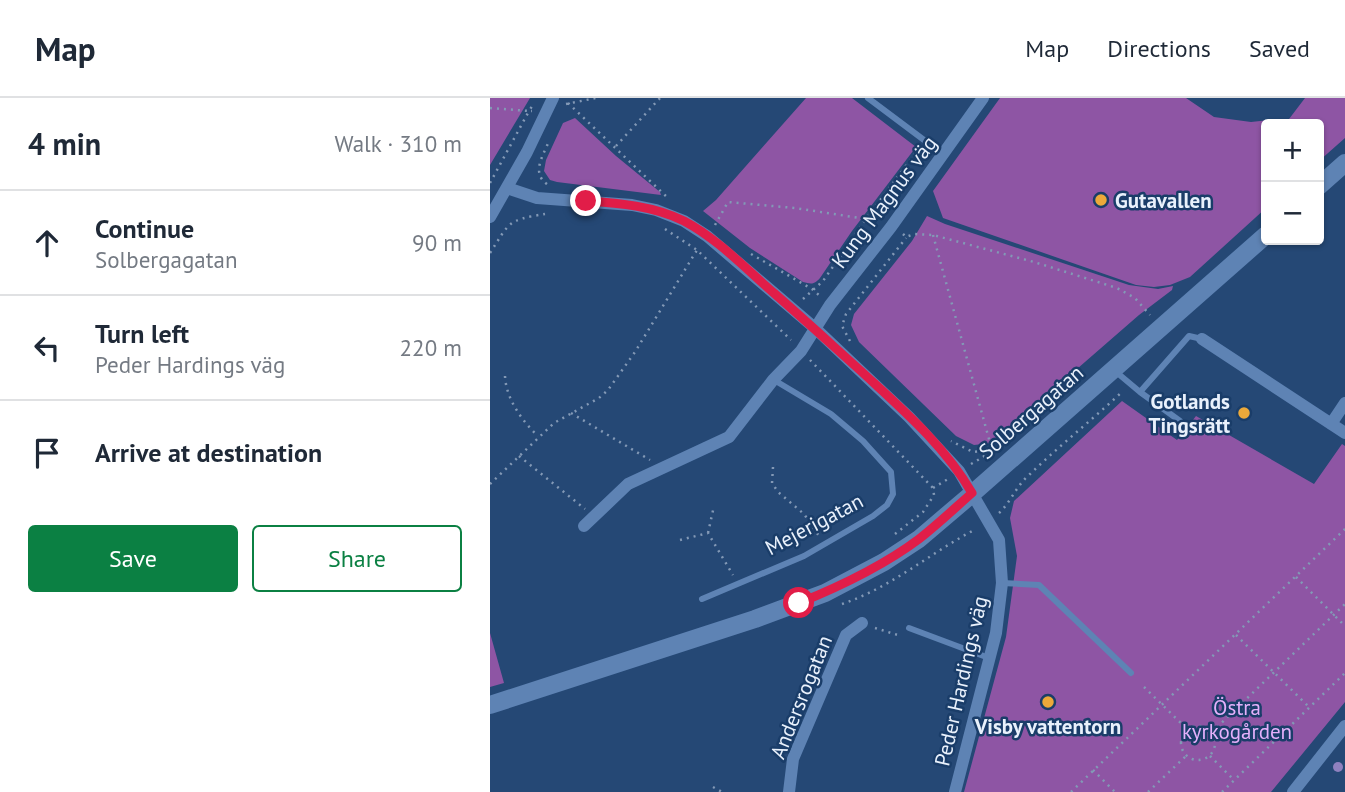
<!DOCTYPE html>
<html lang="en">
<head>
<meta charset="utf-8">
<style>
  body { margin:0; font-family:"PT Sans",sans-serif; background:#f2f2f3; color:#1f2937 }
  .controls { position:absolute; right:21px; top:21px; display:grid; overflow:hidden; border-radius:7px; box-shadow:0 2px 5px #0004 }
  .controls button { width:63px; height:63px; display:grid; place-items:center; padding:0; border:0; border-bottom:2px solid #e0e1e3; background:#fff; color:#1f2937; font:35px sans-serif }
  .stop { position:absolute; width:21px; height:21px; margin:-16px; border:5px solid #e11d48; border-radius:50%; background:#fff }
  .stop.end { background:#e11d48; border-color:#fff; box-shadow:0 2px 7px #0008 }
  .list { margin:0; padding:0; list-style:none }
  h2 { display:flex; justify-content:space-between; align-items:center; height:91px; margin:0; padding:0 28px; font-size:30px }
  h2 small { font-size:23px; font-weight:400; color:#747a83 }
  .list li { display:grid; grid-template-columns:46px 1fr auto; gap:21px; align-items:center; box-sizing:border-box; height:105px; padding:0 28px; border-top:2px solid #e0e1e3 }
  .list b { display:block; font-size:26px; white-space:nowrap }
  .list p { margin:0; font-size:23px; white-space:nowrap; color:#747a83 }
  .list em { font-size:23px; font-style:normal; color:#747a83 }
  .actions { display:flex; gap:14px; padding:21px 28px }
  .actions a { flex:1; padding:16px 0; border:2px solid #0b8043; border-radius:7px; text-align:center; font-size:24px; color:#0b8043 }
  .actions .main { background:#0b8043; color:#fff }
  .icon { flex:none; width:38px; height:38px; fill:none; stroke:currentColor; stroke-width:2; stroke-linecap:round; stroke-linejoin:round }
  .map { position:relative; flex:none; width:855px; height:694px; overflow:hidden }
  header { display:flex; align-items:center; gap:42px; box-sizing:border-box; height:98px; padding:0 35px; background:#fff; border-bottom:2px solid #e0e1e3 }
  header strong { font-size:33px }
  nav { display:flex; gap:38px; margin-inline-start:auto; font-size:24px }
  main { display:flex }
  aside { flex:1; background:#fff }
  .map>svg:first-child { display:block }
  .green { fill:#8e55a4 }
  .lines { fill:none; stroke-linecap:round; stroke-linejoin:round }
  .path { stroke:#8399b6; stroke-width:2.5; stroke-dasharray:2 5; stroke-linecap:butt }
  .service { stroke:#5e83b4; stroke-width:6 }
  .minor { stroke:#5e83b4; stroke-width:12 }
  .secondary { stroke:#5e83b4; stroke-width:18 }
  .tree { fill:#8f81bf }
  .route { stroke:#e11d48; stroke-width:9 }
  .poi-dot { fill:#eca93a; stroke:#1a3d69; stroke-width:2.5 }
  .labels { text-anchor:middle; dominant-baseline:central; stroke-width:5; stroke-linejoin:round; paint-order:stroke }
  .poi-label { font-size:21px; font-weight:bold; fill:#e9f1fc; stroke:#1a3d69; text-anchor:start }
  .street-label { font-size:21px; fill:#e9f1fc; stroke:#1a3d69 }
  .park-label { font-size:21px; fill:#e5b0fb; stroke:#1a3d69 }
</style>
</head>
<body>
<header>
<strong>Map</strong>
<nav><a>Map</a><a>Directions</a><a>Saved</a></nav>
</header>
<main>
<aside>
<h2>4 min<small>Walk · 310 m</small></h2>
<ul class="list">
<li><svg class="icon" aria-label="ahead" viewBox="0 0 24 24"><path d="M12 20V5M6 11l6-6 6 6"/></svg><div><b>Continue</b><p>Solbergagatan</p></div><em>90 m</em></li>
<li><svg class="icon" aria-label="left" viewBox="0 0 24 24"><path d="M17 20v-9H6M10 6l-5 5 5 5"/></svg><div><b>Turn left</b><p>Peder Hardings väg</p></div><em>220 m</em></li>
<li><svg class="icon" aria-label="arrive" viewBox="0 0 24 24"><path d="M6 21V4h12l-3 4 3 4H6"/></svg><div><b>Arrive at destination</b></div></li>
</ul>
<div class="actions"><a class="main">Save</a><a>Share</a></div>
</aside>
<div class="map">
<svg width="855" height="694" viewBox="0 0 855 694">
  <rect width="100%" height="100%" fill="#254875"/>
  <path class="green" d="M0,0H40L0,67Z
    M316,0H362L426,49L362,133L330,180C324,187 321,186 313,184L260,150L213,113L226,102Z
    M510,0H696L724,19L761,24L789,21L796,25L815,0H855V40L829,63V26H776V110L700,179L680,187L664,189L646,187L453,120L443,93Z
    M85,20L126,58L170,94L171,97L67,84L60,82L54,73L56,62L73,25Z
    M437,118L455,126L639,187L668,191L683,188L682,192L649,217L502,345L484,347L466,338L369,244L361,227L364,216L422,143Z
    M632,303L687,342L706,318L824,386L852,346L855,348V604L781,694H474L516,539L527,458L520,420L524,403Z
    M0,535L14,585L0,589Z"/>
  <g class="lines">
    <path class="path" d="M78,5L179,101
      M76,6L106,0
      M0,10L39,13L44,5
      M126,48L170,0
      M0,85L39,13H42
      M57,86C41,75 53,58 59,43
      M225,127L238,104L305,110L389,123
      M175,131L207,152L301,242
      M413,136L416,139L424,136L443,137L544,164L627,190L645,200L660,217
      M443,137L502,352L483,354L461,343
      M0,155C20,124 17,122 55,116
      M261,156L322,191L330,198
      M313,201L333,183L376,121L428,52
      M360,243L352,228L356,216L416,140
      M320,262L443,390
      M15,278C16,300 31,322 48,338
      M81,315L160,362
      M29,358L95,411
      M481,366L493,359L563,300
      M283,369L282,385L288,394L314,416L329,438
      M0,386L64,325L109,300L118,292L145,254L207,152
      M509,415C521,404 526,388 539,377C569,348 602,322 633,293
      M218,435L224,408
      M405,436L433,414L444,397L443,390L458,381
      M190,442L218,435L243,477
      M806,479L855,528
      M352,506C402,489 440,455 486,431
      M385,530L411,538
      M746,537L820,610
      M654,589L697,631
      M691 645a17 17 0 1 1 34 0a17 17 0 1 1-34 0Z
      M722,634L855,506
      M720,658L744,682
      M603,672L625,694
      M223,689L232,694
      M581,694L855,431
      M658,694L696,658
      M732,694L855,575"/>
    <path class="service" d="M378,0L454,57
      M625,273L650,294
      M690,323L650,294L699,238L712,241
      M512,485L549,487L641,575
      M212,501L314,458L383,418L397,407L403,396L401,374L373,343L341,316L284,282
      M419,530L499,560"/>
    <path class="minor" d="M17,90L47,100L142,107L166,112L194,123L217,138L326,231L419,319L469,373L509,442L512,485L506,535L465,694
      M0,119L37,54L63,0
      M712,241L855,335
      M841,326L855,305
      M94,428L138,386L239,339L283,282L311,253L340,207L401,129L493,0
      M299,694L303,661L356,537L372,525
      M803,694L855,628"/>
    <path class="secondary" d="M829,88L855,65
      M0,607L265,521L335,495L394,464L429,441L483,395L776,137"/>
  </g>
  <circle class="tree" cx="848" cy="669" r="5"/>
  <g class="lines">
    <path class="route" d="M96,103C129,105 164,108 194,123C228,141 256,171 285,196C315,222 343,248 372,274C412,311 455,348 482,395C465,410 447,427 429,441C393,468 351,488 309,505"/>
  </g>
  <g class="poi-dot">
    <circle cx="611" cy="102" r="7"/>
    <circle cx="754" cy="315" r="7"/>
    <circle cx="558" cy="604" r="7"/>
  </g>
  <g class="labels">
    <g class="poi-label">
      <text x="625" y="102">Gutavallen</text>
      <text x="740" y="303" text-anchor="end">Gotlands<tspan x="740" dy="24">Tingsrätt</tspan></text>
      <text x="558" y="628" text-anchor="middle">Visby vattentorn</text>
    </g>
    <g class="street-label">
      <text transform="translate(394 104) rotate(-53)">Kung Magnus väg</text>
      <text transform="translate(541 314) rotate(-41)">Solbergagatan</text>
      <text transform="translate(324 426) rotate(-28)">Mejerigatan</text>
      <text transform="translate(471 583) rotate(-77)">Peder Hardings väg</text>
      <text transform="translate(311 599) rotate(-68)">Andersrogatan</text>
    </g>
    <g class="park-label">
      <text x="747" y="609">Östra<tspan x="747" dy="24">kyrkogården</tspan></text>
    </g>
  </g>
</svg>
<div class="controls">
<button>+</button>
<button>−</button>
</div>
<div class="stop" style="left:309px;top:505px"></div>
<div class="stop end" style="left:96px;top:103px"></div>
</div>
</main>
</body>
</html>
